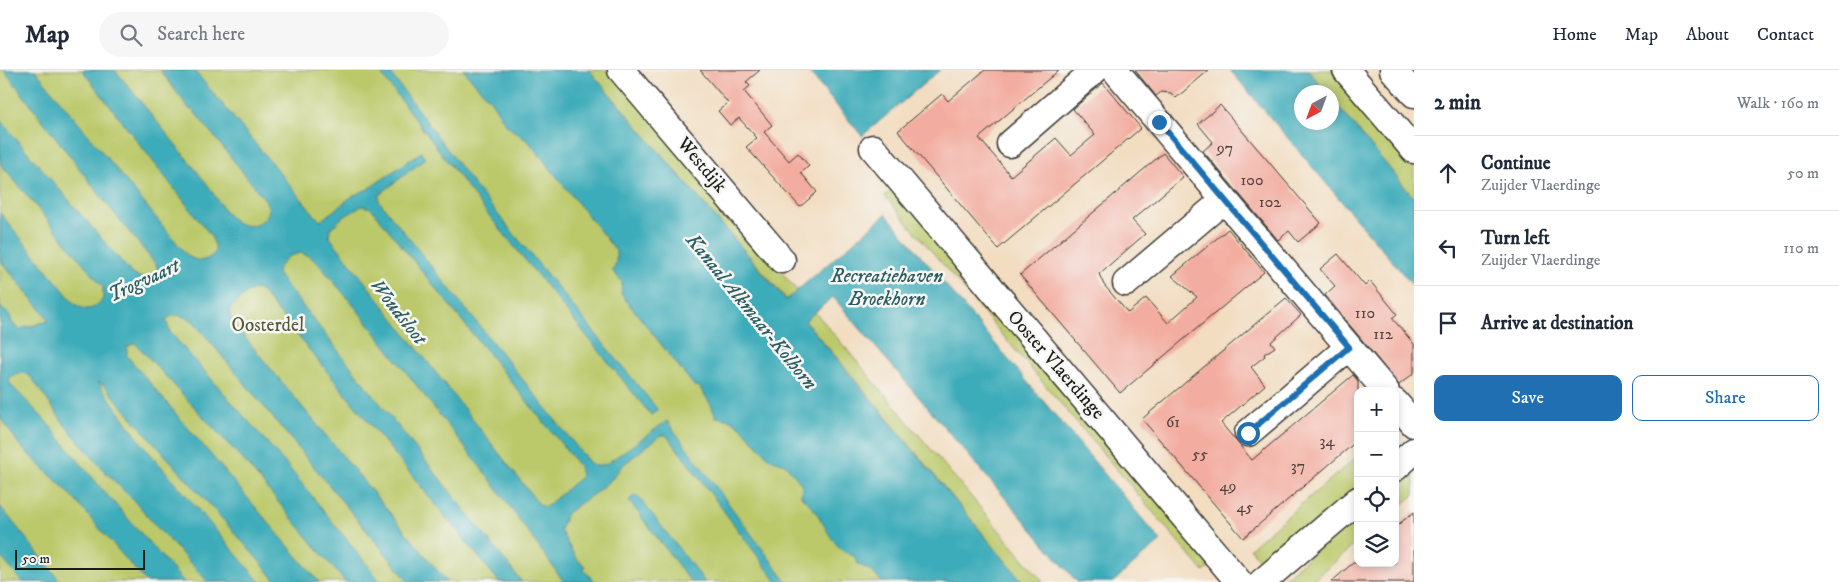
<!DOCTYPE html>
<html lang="en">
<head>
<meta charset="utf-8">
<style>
  body { margin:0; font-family:"IM FELL DW Pica",serif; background:#f6f6f7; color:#1f2937 }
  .controls { position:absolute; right:15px; bottom:15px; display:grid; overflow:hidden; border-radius:10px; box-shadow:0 2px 8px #0003 }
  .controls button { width:45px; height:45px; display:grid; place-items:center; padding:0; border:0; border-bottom:1px solid #e0e1e3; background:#fff; color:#1f2937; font:25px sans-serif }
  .compass { position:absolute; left:1294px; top:15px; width:45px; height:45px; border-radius:50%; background:#fff; box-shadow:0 2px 8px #0003; rotate:221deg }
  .scale { position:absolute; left:15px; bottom:12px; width:130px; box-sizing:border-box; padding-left:5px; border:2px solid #1c1c1c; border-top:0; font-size:14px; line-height:18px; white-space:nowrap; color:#1c1c1c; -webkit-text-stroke:4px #f6f6f2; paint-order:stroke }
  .stop { position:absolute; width:15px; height:15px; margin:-11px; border:4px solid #1f6fb2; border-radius:50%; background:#fff }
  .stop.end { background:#1f6fb2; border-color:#fff; box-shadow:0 1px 5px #0008 }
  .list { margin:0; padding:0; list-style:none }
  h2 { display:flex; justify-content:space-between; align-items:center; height:65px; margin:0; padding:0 20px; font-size:21px }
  h2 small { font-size:16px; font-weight:400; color:#747a83 }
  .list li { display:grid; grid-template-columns:32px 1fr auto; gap:15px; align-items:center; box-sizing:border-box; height:75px; padding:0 20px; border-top:1px solid #e0e1e3 }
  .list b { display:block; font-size:19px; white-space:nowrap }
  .list p { margin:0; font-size:16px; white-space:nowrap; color:#747a83 }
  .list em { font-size:16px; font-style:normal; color:#747a83 }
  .actions { display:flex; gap:10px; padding:15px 20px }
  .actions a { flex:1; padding:11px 0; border:1px solid #1f6fb2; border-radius:10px; text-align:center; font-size:18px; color:#1f6fb2 }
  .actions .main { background:#1f6fb2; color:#fff }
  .icon { flex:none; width:28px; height:28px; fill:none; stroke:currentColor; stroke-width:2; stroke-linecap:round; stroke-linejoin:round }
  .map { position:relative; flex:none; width:1414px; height:512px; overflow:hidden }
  header { display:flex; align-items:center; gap:30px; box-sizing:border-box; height:70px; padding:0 25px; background:#fff; border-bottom:1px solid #e0e1e3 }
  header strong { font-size:24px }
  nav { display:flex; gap:28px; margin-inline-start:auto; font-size:18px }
  .search { width:350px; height:45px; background:#f6f6f7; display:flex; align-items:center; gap:12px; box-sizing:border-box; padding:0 18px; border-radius:28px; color:#747a83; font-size:19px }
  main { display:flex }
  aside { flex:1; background:#fff }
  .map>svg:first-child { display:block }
  .green { fill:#bcc96a; stroke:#6c7243 }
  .water { fill:#3dacba; stroke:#2c646b; fill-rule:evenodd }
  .building { fill:#f3ada0 }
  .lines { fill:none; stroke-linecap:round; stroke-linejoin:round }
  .minor-casing { stroke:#3c3935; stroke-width:29 }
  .minor { stroke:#fff; stroke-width:26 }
  .route { stroke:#1f6fb2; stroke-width:6 }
  .labels { text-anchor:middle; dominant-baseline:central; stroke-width:5; stroke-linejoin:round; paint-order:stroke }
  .number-label { font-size:16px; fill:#52403d }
  .street-label { font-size:19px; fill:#1c1c1c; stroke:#f6f6f2 }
  .park-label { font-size:19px; fill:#545937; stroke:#f6f6f2 }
  .water-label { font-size:20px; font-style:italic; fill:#2b5d63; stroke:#f6f6f2 }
</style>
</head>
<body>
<header>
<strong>Map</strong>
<div class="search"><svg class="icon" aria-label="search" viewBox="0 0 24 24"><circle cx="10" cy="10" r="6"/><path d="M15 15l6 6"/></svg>Search here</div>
<nav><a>Home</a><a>Map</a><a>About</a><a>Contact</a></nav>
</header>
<main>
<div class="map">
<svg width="1414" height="512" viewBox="0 0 1414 512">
  <rect width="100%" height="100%" fill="#f6f6f2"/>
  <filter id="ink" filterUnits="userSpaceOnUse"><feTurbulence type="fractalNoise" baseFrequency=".02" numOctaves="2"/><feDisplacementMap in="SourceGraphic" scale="10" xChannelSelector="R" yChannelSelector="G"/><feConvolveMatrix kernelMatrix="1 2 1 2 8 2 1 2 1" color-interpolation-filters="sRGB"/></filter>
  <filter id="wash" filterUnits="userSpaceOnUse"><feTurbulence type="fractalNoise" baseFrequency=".0096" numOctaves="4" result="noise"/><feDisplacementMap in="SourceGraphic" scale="20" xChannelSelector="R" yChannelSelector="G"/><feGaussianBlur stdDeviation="1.12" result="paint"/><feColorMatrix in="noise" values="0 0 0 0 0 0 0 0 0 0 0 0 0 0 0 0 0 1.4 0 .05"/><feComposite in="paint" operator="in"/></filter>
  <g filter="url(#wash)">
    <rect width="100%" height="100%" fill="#f2ddc1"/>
    <path class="green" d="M0,0H480L890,512H0Z
      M589,0H611L1043,512H1023L850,303Z
      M1308,0H1337L1414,91V128L1332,29V22H1326Z
      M895,117L977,215L967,223L885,126Z
      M981,220L1214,494L1204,502L971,228Z
      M1358,386V416L1264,496L1250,478Z
      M1414,396V425L1395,441V412Z
      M1358,444V472L1311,512H1280Z"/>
    <path class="water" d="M4,0H35L185,183C196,193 206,193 215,182V176L211,166L82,0H115C146,38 177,76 207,114C216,126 223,142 235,151C247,160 265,155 269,140L266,131L192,39L190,40L160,0H194L320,151L354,125L368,119L421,82L425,89L379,125V131L589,392L595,396L606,394L667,351L787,512H777L672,372L666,365H661L623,395L612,409L598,421L567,443L560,460L576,488L585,496L584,500L596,512H564L492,412L359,242L319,194L309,186L300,183L287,187L277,200L278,205L522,512H499L262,222L256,219L247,223L230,239V246L233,253L447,512H409L193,251C184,246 174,242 166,250L170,262L286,394L381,512H345L244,391L135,273L127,277V286L319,512H277C221,445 159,381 104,315L98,312L143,375L260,512H208L153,453L140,437L105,402L65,355L31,307L24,303L11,306L9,311L11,315L44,349L101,418L184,512H146L67,421L21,377L0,347V237L9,244L13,254L20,259L48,251L46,246L0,190V143L75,234C87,242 93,240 103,229V217L98,211L0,93V50L132,204L148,210C155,207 158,205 157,196L102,128ZM362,136L371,138L579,396L581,407L548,435L543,437L538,433L329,166L330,159L342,148Z
      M378,0H388L474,115L658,340L651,345L482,137Z
      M463,0H589L786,230L886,144L1161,471L1113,512H1077L833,227L805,251L1023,512H882L871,501L858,494L854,486C833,480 827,457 815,441C811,435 806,431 801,426L802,415L785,394L770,389L742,358L731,350L716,347L711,335L698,315L695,317L621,224L622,212L612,200L616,193V181L529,72L507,56L491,31Z
      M807,0H940L862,66Z
      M1230,0H1308L1326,22H1302V52H1332V29L1414,128V217Z
      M634,425L638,426L705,512H691L629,431Z
      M0,436L61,512H22L0,486Z"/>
    <g id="blocks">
      <path class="building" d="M700,0H760L746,12L750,16L744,21L772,55L764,62L789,91L798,83L809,96L801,103L817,122L800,137L746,77L757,68L739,48L730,55L718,41L728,33Z
        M985,0H1059L979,68L1011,106L1056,68L1071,85L1095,65L1073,39L1103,13L1141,58L998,179L898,61L942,24L948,31Z
        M1135,0H1209L1176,28L1171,23L1161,22L1156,26Z
        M1220,35L1321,153L1298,172L1289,161L1278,170L1203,81L1213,72L1198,54Z
        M1163,83L1183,107L1132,150L1145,164L1099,204L1104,215L1128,243L1146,228L1168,253L1197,227L1172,206L1228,159L1264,202L1120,323L1020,205Z
        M1338,184L1365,216L1370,211L1397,244L1392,248L1414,274V303L1399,315L1325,225L1335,216L1320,199Z
        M1286,228L1301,245L1271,272L1275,277L1264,284L1265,286L1251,297L1265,315L1221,353L1252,390L1353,305L1358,311V370L1243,468L1142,349Z
        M1414,442V512H1331L1353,493H1395V457Z"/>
    </g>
  </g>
  <g filter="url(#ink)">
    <use href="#blocks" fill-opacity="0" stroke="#3c3935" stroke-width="1"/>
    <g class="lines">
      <defs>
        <path id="minor" d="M621,0L782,190
          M1115,0L1386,321
          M1346,0L1414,80
          M1393,0L1414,24
          M1010,74L1095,0
          M873,78L1239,512
          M1126,213L1224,130
          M1395,332L1414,354
          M1248,363L1349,277
          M1395,398L1414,381
          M1262,512L1358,430"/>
      </defs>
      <use href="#minor" class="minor-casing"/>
      <use href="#minor" class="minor"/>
    </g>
  </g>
  <g class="lines" filter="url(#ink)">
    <path class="route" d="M1159,52L1349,277L1248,363"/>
  </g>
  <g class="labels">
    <g class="number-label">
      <text x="1225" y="78">97</text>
      <text x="1252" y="110">100</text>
      <text x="1270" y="132">102</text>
      <text x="1365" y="243">110</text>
      <text x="1383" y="264">112</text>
      <text x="1173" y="352">61</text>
      <text x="1327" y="371">34</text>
      <text x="1200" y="384">55</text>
      <text x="1298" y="396">37</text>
      <text x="1228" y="416">49</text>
      <text x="1245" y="437">45</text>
    </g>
    <g class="street-label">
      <text transform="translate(702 95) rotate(50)">Westdijk</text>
      <text transform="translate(1056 295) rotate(49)">Ooster Vlaerdinge</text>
    </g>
    <g class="park-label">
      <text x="268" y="255">Oosterdel</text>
    </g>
    <g class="water-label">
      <text x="887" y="206">Recreatiehaven<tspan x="887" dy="23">Broekhorn</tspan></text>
      <text transform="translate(144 211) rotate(-25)">Trogvaart</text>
      <text transform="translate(398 242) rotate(52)">Woudsloot</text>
      <text transform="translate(751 242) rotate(51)">Kanaal Alkmaar-Kolhorn</text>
    </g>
  </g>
</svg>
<div class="controls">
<button>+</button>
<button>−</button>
<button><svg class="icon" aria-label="locate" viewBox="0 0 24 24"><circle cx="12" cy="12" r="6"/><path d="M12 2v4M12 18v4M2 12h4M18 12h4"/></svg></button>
<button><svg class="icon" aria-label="layers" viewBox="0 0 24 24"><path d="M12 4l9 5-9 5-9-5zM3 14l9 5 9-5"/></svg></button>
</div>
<svg class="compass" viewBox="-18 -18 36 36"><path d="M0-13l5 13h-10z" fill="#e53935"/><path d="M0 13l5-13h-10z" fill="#747a83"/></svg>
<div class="scale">50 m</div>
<div class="stop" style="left:1248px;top:363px"></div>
<div class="stop end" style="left:1159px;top:52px"></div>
</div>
<aside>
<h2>2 min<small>Walk · 160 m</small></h2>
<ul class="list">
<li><svg class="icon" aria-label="ahead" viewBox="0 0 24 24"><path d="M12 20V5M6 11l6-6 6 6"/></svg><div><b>Continue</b><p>Zuijder Vlaerdinge</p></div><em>50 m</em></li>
<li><svg class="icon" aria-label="left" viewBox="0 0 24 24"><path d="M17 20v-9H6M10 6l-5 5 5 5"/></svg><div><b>Turn left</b><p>Zuijder Vlaerdinge</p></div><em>110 m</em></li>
<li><svg class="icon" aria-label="arrive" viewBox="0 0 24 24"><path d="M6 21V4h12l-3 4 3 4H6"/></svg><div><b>Arrive at destination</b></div></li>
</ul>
<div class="actions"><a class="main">Save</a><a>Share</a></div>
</aside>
</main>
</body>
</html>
